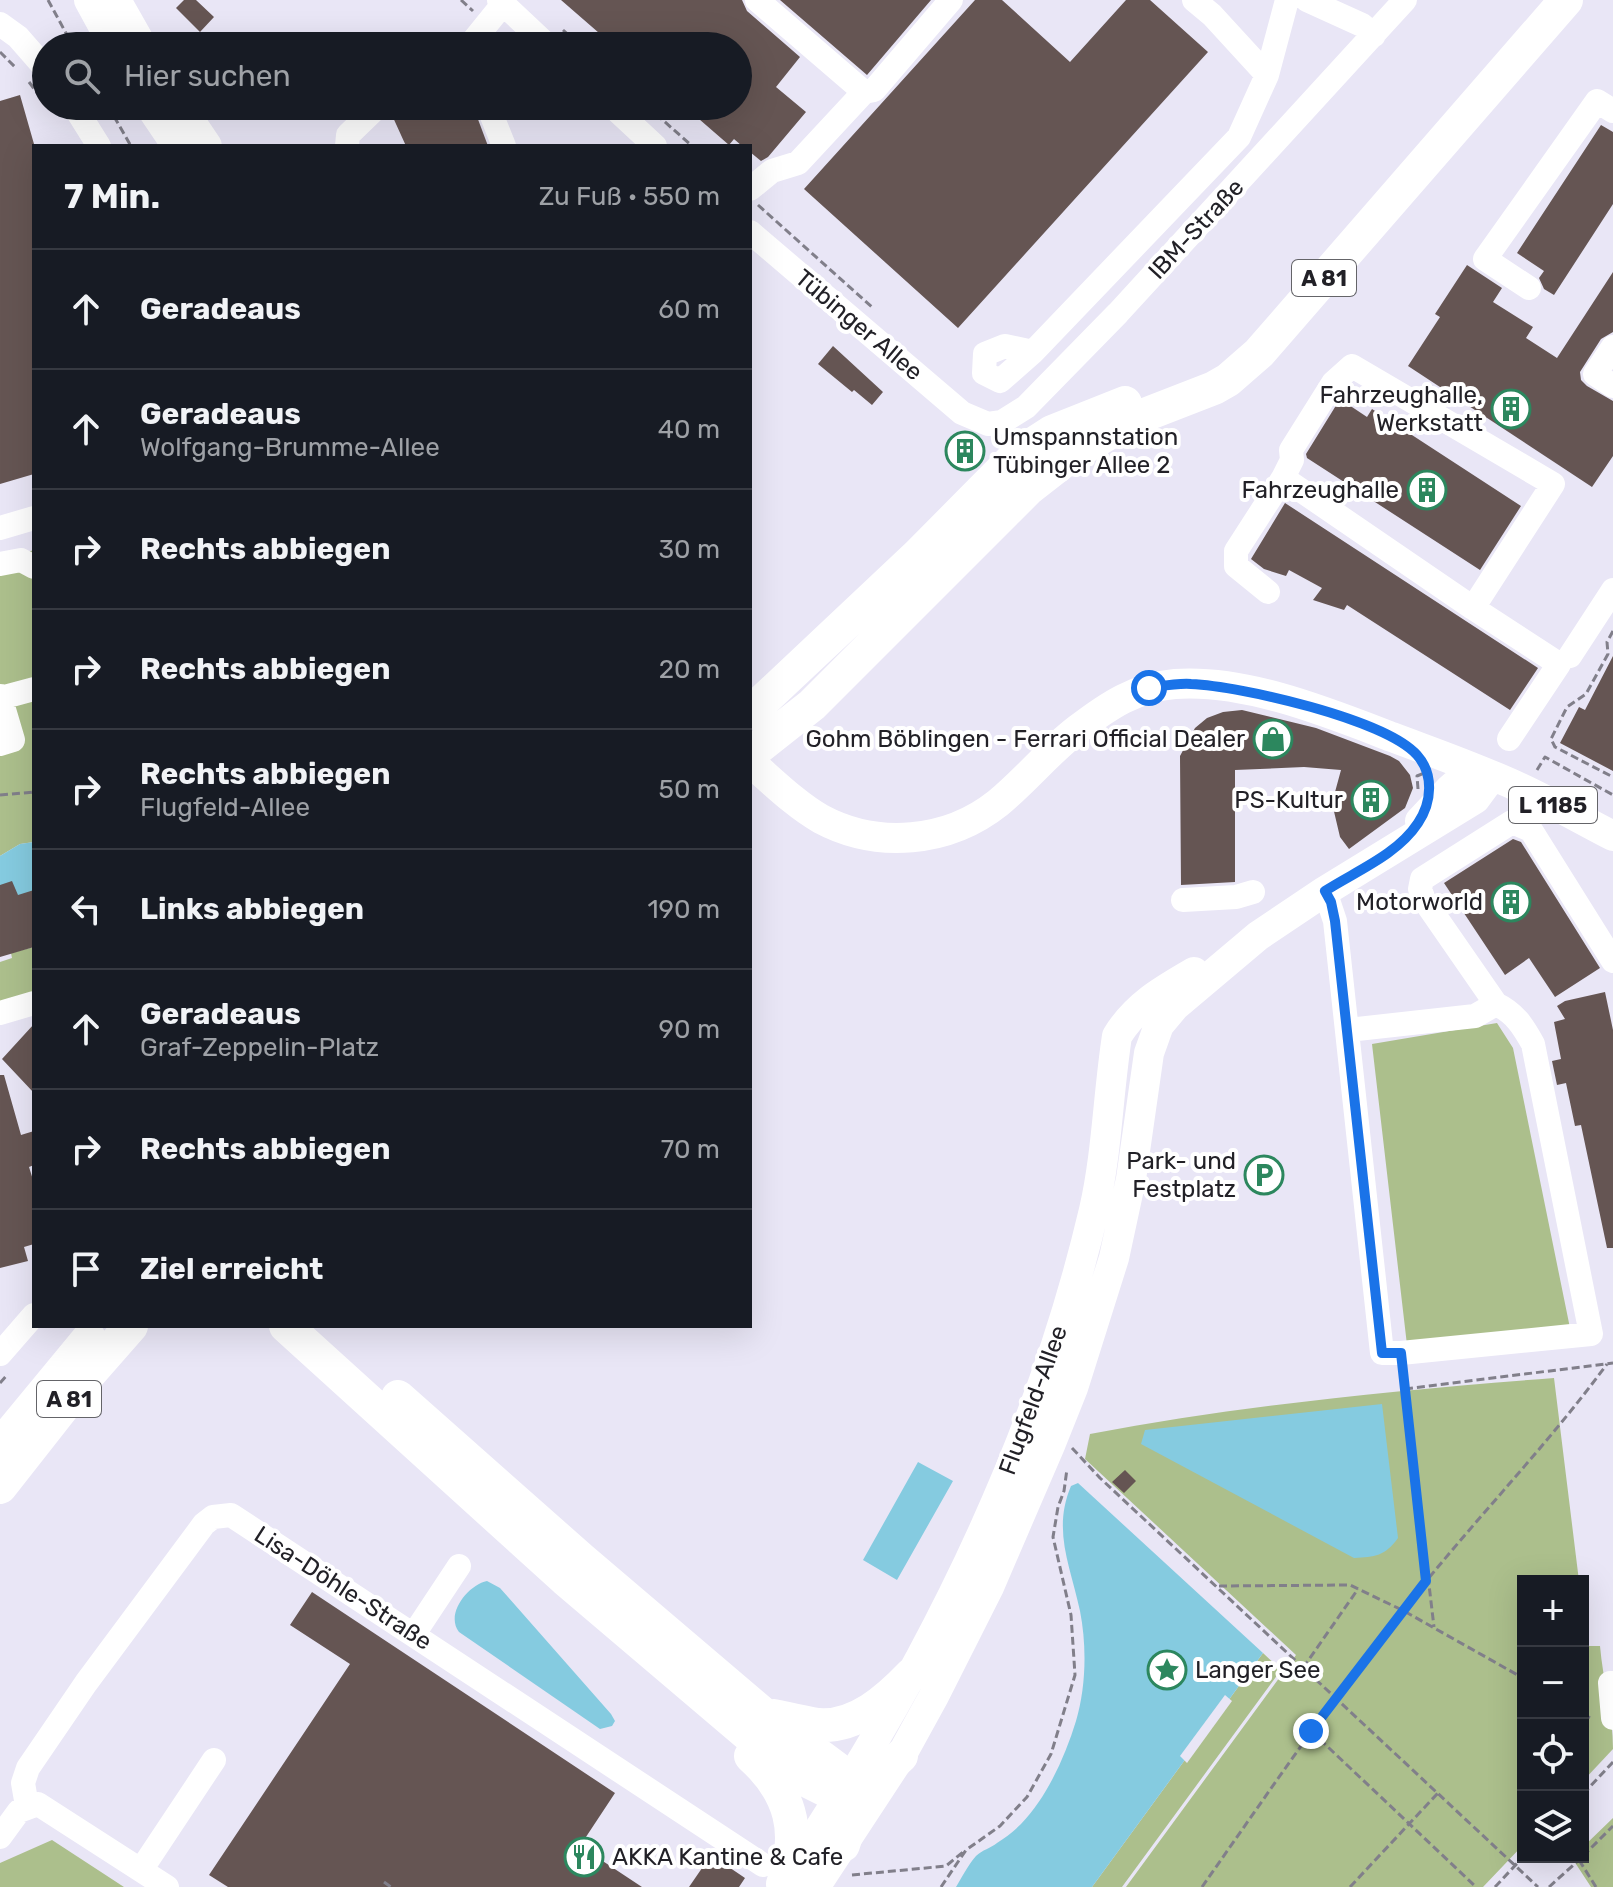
<!DOCTYPE html>
<html lang="de">
<head>
<meta charset="utf-8">
<style>
  body { margin:0; font-family:Rubik,sans-serif; background:#242831; color:#f1f3f6 }
  .controls { position:absolute; right:24px; bottom:24px; display:grid; overflow:hidden; border-radius:0px; box-shadow:0 8px 32px #0002 }
  .controls button { width:72px; height:72px; display:grid; place-items:center; padding:0; border:0; border-bottom:2px solid #363941; background:#171b24; color:#f1f3f6; font:40px sans-serif }
  .stop { position:absolute; width:24px; height:24px; margin:-18px; border:6px solid #1a73e8; border-radius:50%; background:#fff }
  .stop.end { background:#1a73e8; border-color:#fff; box-shadow:0 2px 8px #0008 }
  .list { margin:0; padding:0; list-style:none }
  h2 { display:flex; justify-content:space-between; align-items:center; height:104px; margin:0; padding:0 32px; font-size:34px }
  h2 small { font-size:26px; font-weight:400; color:#9ea1a6 }
  .list li { display:grid; grid-template-columns:52px 1fr auto; gap:24px; align-items:center; box-sizing:border-box; height:120px; padding:0 32px; border-top:2px solid #363941 }
  .list b { display:block; font-size:30px; white-space:nowrap }
  .list p { margin:0; font-size:26px; white-space:nowrap; color:#9ea1a6 }
  .list em { font-size:26px; font-style:normal; color:#9ea1a6 }
  .icon { flex:none; width:44px; height:44px; fill:none; stroke:currentColor; stroke-width:2; stroke-linecap:round; stroke-linejoin:round }
  .map { position:relative; flex:none; width:1613px; height:1887px; overflow:hidden }
  .search { position:absolute; background:#171b24; box-shadow:0 8px 32px #0002; left:32px; top:32px; width:720px; height:88px; display:flex; align-items:center; gap:20px; box-sizing:border-box; padding:0 28px; border-radius:44px; color:#9ea1a6; font-size:30px }
  .panel { position:absolute; background:#171b24; box-shadow:0 8px 32px #0002; left:32px; top:144px; width:720px; height:1184px; border-radius:0px }
  .map>svg:first-child { display:block }
  .green { fill:#acbf8c }
  .water { fill:#85cbe0 }
  .pier { fill:#e9e6f6 }
  .building { fill:#655553 }
  .lines { fill:none; stroke-linecap:round; stroke-linejoin:round }
  .path { stroke:#817f8a; stroke-width:3; stroke-dasharray:8 4; stroke-linecap:butt }
  .minor { stroke:#fff; stroke-width:24 }
  .major { stroke:#fff; stroke-width:30 }
  .highway { stroke:#fff; stroke-width:34 }
  .route { stroke:#1a73e8; stroke-width:10 }
  .labels { text-anchor:middle; dominant-baseline:central; stroke-width:8; stroke-linejoin:round; paint-order:stroke }
  .shield { fill:#fff; stroke:#646468; stroke-width:2 }
  .shield-label { font-size:22px; font-weight:bold; fill:#222127 }
  .street-label { font-size:24px; fill:#222127; stroke:#fff }
  .poi-label { font-size:24px; fill:#222127; stroke:#fff; text-anchor:end }
</style>
</head>
<body>
<div class="map">
<svg width="1613" height="1887" viewBox="0 0 1613 1887">
  <rect width="100%" height="100%" fill="#e9e6f6"/>
  <path class="green" d="M34,550V842L20,844L0,856V560Z
    M34,947V995L0,1006V962L12,958L11,953Z
    M1497,1023L1513,1048L1570,1328L1407,1345L1372,1044Z
    M1554,1378L1579,1581H1523V1845L1483,1887H1126L1296,1655L1085,1459L1090,1434C1243,1405 1399,1390 1554,1378Z
    M1583,1612L1587,1646H1600C1603,1681 1613,1714 1613,1749L1583,1781Z
    M1263,1653L1281,1670L1122,1887H1092Z
    M1613,1818V1887H1591L1572,1858L1583,1857V1847Z
    M52,1840L124,1887H0V1863Z"/>
  <path class="water" d="M34,842V891L0,901V856L20,844Z
    M1382,1404L1398,1538C1385,1556 1375,1557 1354,1558L1141,1444L1145,1430Z
    M918,1462L953,1481L897,1580L863,1560Z
    M1078,1483L1263,1653L1092,1887H956C962,1877 968,1865 976,1856C982,1850 991,1848 997,1843C1005,1838 1014,1831 1021,1824C1047,1797 1065,1757 1076,1721C1086,1688 1087,1646 1080,1611C1071,1567 1052,1531 1071,1486Z
    M487,1581L500,1588L611,1714L615,1721L612,1726L600,1729L459,1632C445,1614 468,1585 487,1581Z"/>
  <path class="pier" d="M1225,1695L1232,1701L1187,1763L1180,1756Z"/>
  <path class="building" d="M184,0H196L214,17L200,32L176,8Z
    M561,0H742L747,11L800,57L776,87L806,112L768,157L761,161L750,152V146H742L734,139L729,145L684,106H738V46H614Z
    M780,0H931L867,75Z
    M975,0H1002L1070,62L1126,0H1150L1208,52L958,328L804,189Z
    M20,95L34,144V474L0,484V101Z
    M393,106H473L488,146H406L391,113Z
    M1601,125L1613,132V204L1554,295L1544,289L1539,278L1544,271L1517,253Z
    M1467,265L1502,288L1493,302L1533,327L1526,338L1557,358L1613,272V332L1601,339L1580,372L1581,380L1587,386L1613,401V456L1592,487L1408,366L1440,317L1435,314Z
    M833,346L883,392L872,405L854,390L852,392L818,364Z
    M1340,399L1367,417L1372,409L1521,506L1480,570L1307,458L1306,454Z
    M1285,503L1538,668L1510,710L1347,605L1344,610L1313,600L1322,588L1289,570L1286,576L1264,569L1251,559Z
    M1613,656V771L1560,743L1579,707L1585,710Z
    M1242,710L1316,728L1390,756L1399,761L1410,775L1413,788L1405,808L1349,849L1340,837L1332,803L1341,770L1304,767L1235,770V882L1181,885L1180,756L1195,728L1207,718L1223,712Z
    M1513,839L1521,842L1600,968L1555,997L1529,958L1505,975L1444,883Z
    M12,881L18,895L34,890V947L0,957V885Z
    M1605,992L1613,1030V1248H1607L1581,1125L1575,1126L1566,1083L1557,1085L1552,1061L1561,1059L1554,1022L1565,1019L1557,1006L1565,1001Z
    M34,1024V1093L2,1059Z
    M0,1075H4L21,1135L34,1131V1165L29,1167L34,1183V1244L24,1247L28,1261L0,1268Z
    M1125,1470L1136,1481L1124,1493L1112,1482Z
    M312,1592L615,1793L580,1846L642,1887H228L209,1875L350,1664L290,1625Z
    M711,1855L745,1878L739,1887H689Z"/>
  <g class="lines">
    <path class="path" d="M48,0L73,46
      M461,0L473,11
      M563,30L581,46
      M0,52L16,68
      M29,82L46,105
      M108,106L131,146
      M647,106L692,146
      M758,205L872,307
      M1613,631L1607,642L1608,654L1586,694L1567,707L1551,739L1555,747L1613,777
      M1537,770L1545,757L1613,795
      M1418,789L1417,776L1424,773
      M0,795L34,792
      M1365,895L1376,908
      M1404,1374L1434,1627
      M0,1383L8,1374
      M1405,1389L1613,1363
      M1072,1448L1100,1478L1538,1887
      M1219,1586L1350,1585L1404,1611L1523,1678
      M1303,1668L1358,1589
      M1583,1714L1592,1719
      M1311,1731L1476,1887
      M1583,1794L1613,1762
      M1583,1856L1613,1826
      M1579,1860L1596,1887
      M852,1875L946,1866L963,1852
      M384,1882L391,1887
      M941,1887L966,1850L1000,1826L1027,1797L1051,1754L1075,1675L1071,1615L1053,1537L1058,1507L1064,1491L1067,1469
      M1202,1887C1275,1783 1347,1677 1428,1579C1487,1507 1552,1439 1607,1364
      M1350,1887L1438,1793
      M1495,1887L1523,1857
      M1549,1887L1579,1860"/>
    <path class="minor" d="M499,0L548,46
      M757,0L864,92L874,90L951,0
      M1194,0L1212,15L1267,75
      M1307,0L1362,25L1374,35
      M0,24L18,37L46,69
      M469,46L503,4
      M74,106L99,146
      M488,106L504,146
      M612,106L655,146
      M347,146L348,135L378,106
      M750,189L772,171L798,163L864,92
      M750,232L962,413L988,424L1002,422L1026,407L1118,313L1405,0
      M1529,288L1485,259L1597,101L1613,111
      M1613,347L1595,374L1613,386
      M1033,352L1005,346L985,354L984,373L1000,381L1033,352L1239,137L1267,75L1287,0
      M0,528L34,518
      M0,564L21,560L34,567
      M1268,592L1236,566V551L1283,478
      M1473,608L1283,478L1292,460L1291,450L1333,383L1352,366L1553,484L1473,608L1559,664L1509,739
      M1570,656L1613,590
      M0,696L13,740L0,744
      M1,698L34,689
      M1325,891L1335,921L1382,1353H1401L1591,1334L1533,1044C1523,1026 1515,1013 1496,1004L1424,900L1420,889L1422,879L1512,822L1531,830L1613,961
      M1183,900L1236,897L1253,892
      M0,1013L34,1003
      M1348,1030L1475,1016L1496,1004
      M0,1354L34,1315
      M414,1634L459,1566
      M1613,1683H1610L1613,1718
      M27,1806L23,1783L28,1768L86,1683L204,1524L213,1517L231,1515L763,1865
      M0,1837L19,1811L38,1804L167,1887
      M141,1870L214,1760"/>
    <path class="major" d="M89,0L114,46
      M116,0L142,46
      M150,106L177,146
      M180,106L207,146
      M750,762C772,781 795,804 821,819C877,849 948,843 998,803C1026,780 1049,751 1078,729C1108,706 1136,687 1175,684C1246,679 1327,712 1392,737C1437,754 1484,770 1527,791C1556,805 1584,821 1613,836
      M1420,821L1450,789L1473,769
      M787,1878C924,1675 1038,1449 1094,1210C1107,1153 1108,1094 1117,1036C1136,1005 1163,990 1194,972
      M815,1887L901,1756L934,1696L989,1587L1051,1443L1073,1388L1114,1258L1131,1179L1149,1053L1159,1025L1175,1006L1258,936L1325,891L1475,799L1492,776"/>
    <path class="highway" d="M750,713L917,556L1018,454L1052,432L1125,403
      M750,754L812,705L1029,488L1070,456L1129,421L1214,388L1228,380L1259,353L1566,0
      M286,1326L565,1579L751,1737L810,1782L828,1791C854,1786 881,1776 901,1756
      M398,1397L581,1559L763,1714L837,1769L853,1795L854,1810L843,1845
      M0,1446L89,1338
      M0,1487L88,1375L131,1326
      M774,1716C788,1719 803,1723 818,1725C856,1728 888,1699 912,1674
      M751,1756C791,1792 802,1833 783,1884"/>
  </g>
  <g class="lines">
    <path class="route" d="M1149,688C1163,686 1177,683 1191,684C1240,686 1385,719 1417,755C1434,774 1432,802 1418,823C1397,855 1356,871 1325,891L1331,902L1335,921L1382,1353H1401L1426,1581L1311,1731"/>
  </g>
  <defs>
    <symbol id="building-ring" viewBox="-11 -11 22 22"><circle r="9.5" fill="#fff" stroke="#2c875e" stroke-width="1.5"/><path d="M-4-6H4V6H1V3H-1V6H-4ZM-2.5-4.3h1.7v1.8h-1.7ZM.8-4.3h1.7v1.8H.8ZM-2.5-1h1.7V.8h-1.7ZM.8-1h1.7V.8H.8Z" fill="#2c875e"/></symbol>
    <symbol id="shop-ring" viewBox="-11 -11 22 22"><circle r="9.5" fill="#fff" stroke="#2c875e" stroke-width="1.5"/><path d="M-5-2.5h2.3a2.7 3.5 0 0 1 5.4 0H5L5.5 6h-11ZM-1.5-2.5h3a1.5 2.3 0 0 0-3 0Z" fill="#2c875e"/></symbol>
    <symbol id="parking-ring" viewBox="-11 -11 22 22"><circle r="9.5" fill="#fff" stroke="#2c875e" stroke-width="1.5"/><path d="M-3.5-5.5H1a3.5 3.5 0 0 1 0 7H-1V5.5H-3.5ZM-1-3.4V-.6H.8a1.4 1.4 0 0 0 0-2.8Z" fill="#2c875e"/></symbol>
    <symbol id="sight-ring" viewBox="-11 -11 22 22"><circle r="9.5" fill="#fff" stroke="#2c875e" stroke-width="1.5"/><path d="M0-6L1.8-2.2L6-1.7L2.9 1.2L3.7 5.4L0 3.3L-3.7 5.4L-2.9 1.2L-6-1.7L-1.8-2.2Z" fill="#2c875e"/></symbol>
    <symbol id="restaurant-ring" viewBox="-11 -11 22 22"><circle r="9.5" fill="#fff" stroke="#2c875e" stroke-width="1.5"/><path d="M-5-6h1v4h1v-4h1v4h1v-4h1v5L-1.5 .5V6h-2V.5L-5-1ZM5-6V6H3V1.5H1.5Q1.5-4 5-6Z" fill="#2c875e"/></symbol>
  </defs>
  <g fill-rule="evenodd">
    <use href="#building-ring" x="1489" y="387" width="44" height="44"/>
    <use href="#building-ring" x="943" y="429" width="44" height="44"/>
    <use href="#building-ring" x="1405" y="468" width="44" height="44"/>
    <use href="#shop-ring" x="1251" y="717" width="44" height="44"/>
    <use href="#building-ring" x="1349" y="778" width="44" height="44"/>
    <use href="#building-ring" x="1489" y="880" width="44" height="44"/>
    <use href="#parking-ring" x="1242" y="1153" width="44" height="44"/>
    <use href="#sight-ring" x="1145" y="1648" width="44" height="44"/>
    <use href="#restaurant-ring" x="562" y="1835" width="44" height="44"/>
  </g>
  <g class="labels">
    <g class="shield">
      <rect x="1292" y="260" width="64" height="36" rx="6"/>
      <rect x="1509" y="787" width="88" height="36" rx="6"/>
      <rect x="37" y="1381" width="64" height="36" rx="6"/>
    </g>
    <g class="shield-label">
      <text x="1324" y="278">A 81</text>
      <text x="1553" y="805">L 1185</text>
      <text x="69" y="1399">A 81</text>
    </g>
    <g class="street-label">
      <text transform="translate(1196 229) rotate(-47)">IBM-Straße</text>
      <text transform="translate(859 325) rotate(40)">Tübinger Allee</text>
      <text transform="translate(1033 1400) rotate(-70)">Flugfeld-Allee</text>
      <text transform="translate(343 1588) rotate(33)">Lisa-Döhle-Straße</text>
    </g>
    <g class="poi-label">
      <text x="1483" y="395">Fahrzeughalle,<tspan x="1483" dy="28">Werkstatt</tspan></text>
      <text x="993" y="437" text-anchor="start">Umspannstation<tspan x="993" dy="28">Tübinger Allee 2</tspan></text>
      <text x="1399" y="490">Fahrzeughalle</text>
      <text x="1245" y="739">Gohm Böblingen - Ferrari Official Dealer</text>
      <text x="1343" y="800">PS-Kultur</text>
      <text x="1483" y="902">Motorworld</text>
      <text x="1236" y="1161">Park- und<tspan x="1236" dy="28">Festplatz</tspan></text>
      <text x="1195" y="1670" text-anchor="start">Langer See</text>
      <text x="612" y="1857" text-anchor="start">AKKA Kantine &amp; Cafe</text>
    </g>
  </g>
</svg>
<div class="controls">
<button>+</button>
<button>−</button>
<button><svg class="icon" aria-label="locate" viewBox="0 0 24 24"><circle cx="12" cy="12" r="6"/><path d="M12 2v4M12 18v4M2 12h4M18 12h4"/></svg></button>
<button><svg class="icon" aria-label="layers" viewBox="0 0 24 24"><path d="M12 4l9 5-9 5-9-5zM3 14l9 5 9-5"/></svg></button>
</div>
<div class="stop" style="left:1149px;top:688px"></div>
<div class="stop end" style="left:1311px;top:1731px"></div>
<div class="search"><svg class="icon" aria-label="search" viewBox="0 0 24 24"><circle cx="10" cy="10" r="6"/><path d="M15 15l6 6"/></svg>Hier suchen</div>
<section class="panel">
<h2>7 Min.<small>Zu Fuß · 550 m</small></h2>
<ul class="list">
<li><svg class="icon" aria-label="ahead" viewBox="0 0 24 24"><path d="M12 20V5M6 11l6-6 6 6"/></svg><div><b>Geradeaus</b></div><em>60 m</em></li>
<li><svg class="icon" aria-label="ahead" viewBox="0 0 24 24"><path d="M12 20V5M6 11l6-6 6 6"/></svg><div><b>Geradeaus</b><p>Wolfgang-Brumme-Allee</p></div><em>40 m</em></li>
<li><svg class="icon" aria-label="right" viewBox="0 0 24 24"><path d="M7 20v-9h11M14 6l5 5-5 5"/></svg><div><b>Rechts abbiegen</b></div><em>30 m</em></li>
<li><svg class="icon" aria-label="right" viewBox="0 0 24 24"><path d="M7 20v-9h11M14 6l5 5-5 5"/></svg><div><b>Rechts abbiegen</b></div><em>20 m</em></li>
<li><svg class="icon" aria-label="right" viewBox="0 0 24 24"><path d="M7 20v-9h11M14 6l5 5-5 5"/></svg><div><b>Rechts abbiegen</b><p>Flugfeld-Allee</p></div><em>50 m</em></li>
<li><svg class="icon" aria-label="left" viewBox="0 0 24 24"><path d="M17 20v-9H6M10 6l-5 5 5 5"/></svg><div><b>Links abbiegen</b></div><em>190 m</em></li>
<li><svg class="icon" aria-label="ahead" viewBox="0 0 24 24"><path d="M12 20V5M6 11l6-6 6 6"/></svg><div><b>Geradeaus</b><p>Graf-Zeppelin-Platz</p></div><em>90 m</em></li>
<li><svg class="icon" aria-label="right" viewBox="0 0 24 24"><path d="M7 20v-9h11M14 6l5 5-5 5"/></svg><div><b>Rechts abbiegen</b></div><em>70 m</em></li>
<li><svg class="icon" aria-label="arrive" viewBox="0 0 24 24"><path d="M6 21V4h12l-3 4 3 4H6"/></svg><div><b>Ziel erreicht</b></div></li>
</ul>
</section>
</div>
</body>
</html>
